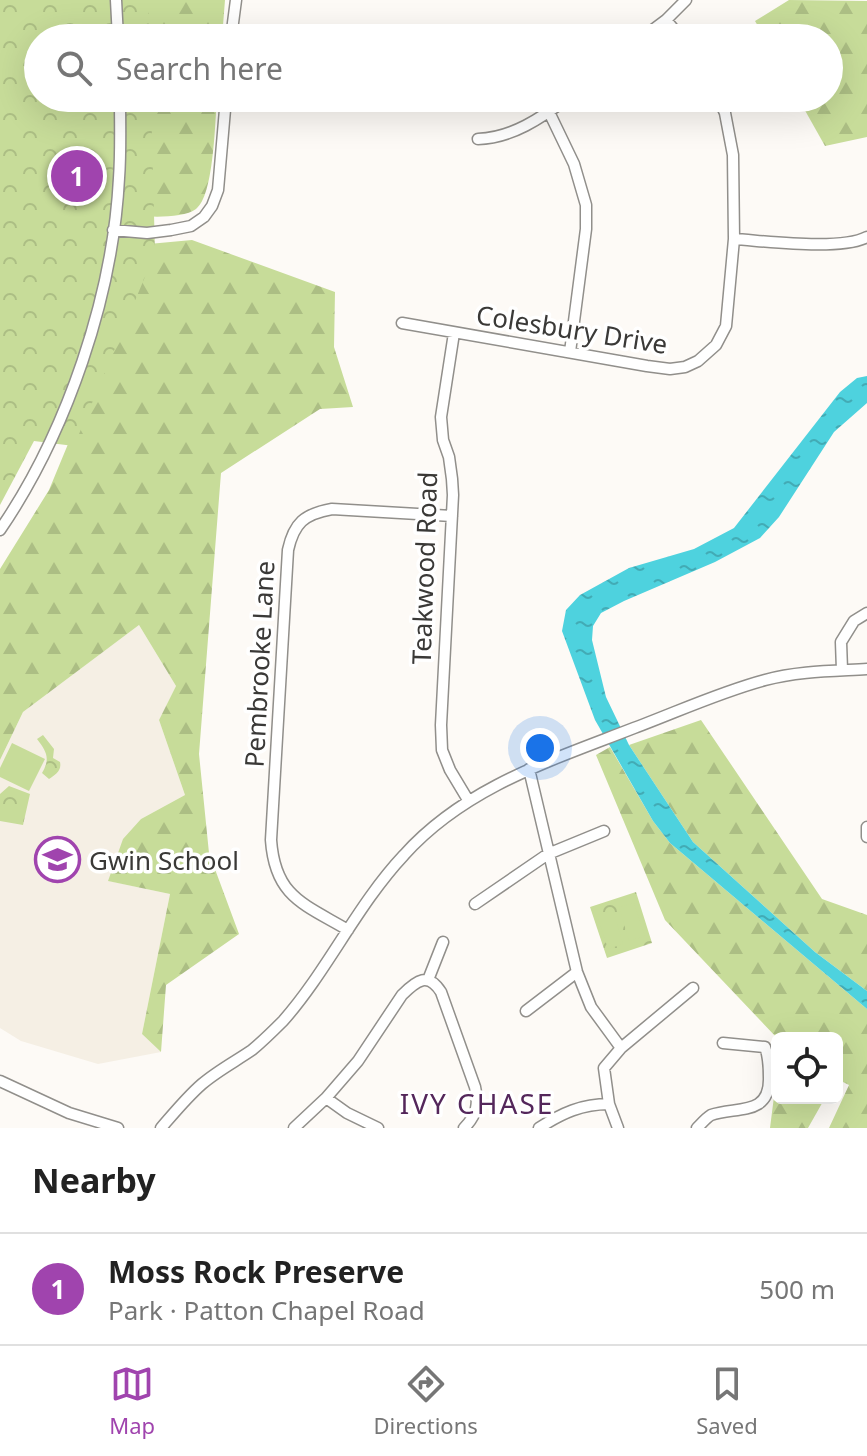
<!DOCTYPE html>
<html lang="en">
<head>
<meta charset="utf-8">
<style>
  body { margin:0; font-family:"Noto Sans",sans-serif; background:#f2f2f2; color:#222 }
  .controls { position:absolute; right:24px; bottom:24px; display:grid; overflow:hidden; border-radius:12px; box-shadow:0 8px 32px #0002 }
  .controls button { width:72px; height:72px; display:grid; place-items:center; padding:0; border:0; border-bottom:2px solid #e0e0e0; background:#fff; color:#222; font:40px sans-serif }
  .you { position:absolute; left:540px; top:748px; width:28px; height:28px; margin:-20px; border:6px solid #fff; border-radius:50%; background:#1a73e8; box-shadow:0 0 0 12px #1a73e833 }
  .badge { display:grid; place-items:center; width:52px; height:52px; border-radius:50%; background:#a044ae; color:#fff; font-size:26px; font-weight:700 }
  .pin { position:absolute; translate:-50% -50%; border:4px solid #fff; box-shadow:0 2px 8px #0006 }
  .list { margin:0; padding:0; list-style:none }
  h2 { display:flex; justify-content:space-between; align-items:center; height:104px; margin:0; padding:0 32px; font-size:34px }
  h2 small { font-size:26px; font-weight:400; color:#767676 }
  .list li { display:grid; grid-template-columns:52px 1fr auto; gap:24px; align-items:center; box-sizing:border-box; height:112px; padding:0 32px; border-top:2px solid #e0e0e0 }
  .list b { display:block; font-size:30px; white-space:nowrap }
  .list p { margin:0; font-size:26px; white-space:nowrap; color:#767676 }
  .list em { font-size:26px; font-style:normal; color:#767676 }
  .icon { flex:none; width:44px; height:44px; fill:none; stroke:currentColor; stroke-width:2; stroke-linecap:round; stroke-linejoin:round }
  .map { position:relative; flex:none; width:867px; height:1128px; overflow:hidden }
  .search { position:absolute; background:#fff; box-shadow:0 8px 32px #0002; left:24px; right:24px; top:24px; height:88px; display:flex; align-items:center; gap:20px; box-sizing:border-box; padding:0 28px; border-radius:44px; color:#767676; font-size:30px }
  .sheet { height:216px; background:#fff }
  nav { display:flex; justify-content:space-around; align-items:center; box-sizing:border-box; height:112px; border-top:2px solid #e0e0e0; background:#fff; font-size:22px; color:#767676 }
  nav a { display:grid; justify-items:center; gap:4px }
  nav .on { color:#a044ae }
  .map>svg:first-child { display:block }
  .built { fill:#f5efe4 }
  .forest { fill:url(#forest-firs) }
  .park { fill:url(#park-crowns) }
  .garden { fill:#c7dc99 }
  .water { fill:url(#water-ripples) }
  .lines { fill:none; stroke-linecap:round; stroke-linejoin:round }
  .minor-casing { stroke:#918f8b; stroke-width:13 }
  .minor { stroke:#fff; stroke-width:10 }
  .labels { text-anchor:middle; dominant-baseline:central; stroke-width:7; stroke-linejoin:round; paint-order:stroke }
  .street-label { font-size:26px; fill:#3a3937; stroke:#fff }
  .poi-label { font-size:26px; fill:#3a3937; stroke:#fff; text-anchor:start }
  .neighbourhood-label { font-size:28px; letter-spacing:2px; fill:#54275b; stroke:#fff }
</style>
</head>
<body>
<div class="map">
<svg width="867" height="1128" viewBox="0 0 867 1128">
  <defs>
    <pattern id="forest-firs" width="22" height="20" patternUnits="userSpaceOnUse" patternTransform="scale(2)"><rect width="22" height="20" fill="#c7dc99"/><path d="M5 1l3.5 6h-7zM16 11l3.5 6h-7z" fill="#acbe84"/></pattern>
    <pattern id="park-crowns" width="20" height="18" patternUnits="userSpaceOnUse" patternTransform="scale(2)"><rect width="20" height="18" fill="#c7dc99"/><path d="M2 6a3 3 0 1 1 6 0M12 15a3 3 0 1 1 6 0" fill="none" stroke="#acbe84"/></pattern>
    <pattern id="water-ripples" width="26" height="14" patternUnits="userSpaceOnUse" patternTransform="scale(2)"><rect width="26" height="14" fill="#4ed2de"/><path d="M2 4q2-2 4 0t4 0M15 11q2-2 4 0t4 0" fill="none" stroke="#42abb5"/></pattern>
  </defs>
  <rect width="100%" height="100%" fill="#fdfaf6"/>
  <path class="built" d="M139,625L176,686L159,720L185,795L141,819L109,881L170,894L142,1034L161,1052L98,1064L21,1041L0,1028V760L23,712Z"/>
  <path class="forest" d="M133,0H225L222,38H135Z
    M789,0L867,1V137L825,146L798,98H829V38H765L755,21Z
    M138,98H217C215,121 214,196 196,209C185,218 154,217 140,216Z
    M192,240L335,292L334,347L353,407L320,409L221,473L199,754L209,853L239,934L166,985L161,1052L142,1034L170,894L108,881L123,839L141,819L185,795L159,720L176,686L139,625L23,712L0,760V569L49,490L73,432L138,245Z
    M701,720L822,899L867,915V991L815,952L693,842L629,745Z
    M610,747L653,821L670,843L867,1009V1128H829L849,1085L837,1079V1038H777L665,920L596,755Z
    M777,1073V1098H825L808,1128H770Z"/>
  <path class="park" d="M0,0H148L149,38H38V98H151L155,253L74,446L34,441L0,505Z
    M43,735L54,749L53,758L60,762C62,771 55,775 49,779L42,773C51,758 46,751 37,739Z
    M9,786L30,794L23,825L0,821V794Z
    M636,892L652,943L607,958L590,907Z"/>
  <path class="garden" d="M12,743L45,759L29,791L0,777V768Z
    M634,903L645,936L629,941L619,907Z
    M613,910L623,944L608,949L597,915Z"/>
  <path class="water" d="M867,376V403L834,432L779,517L760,538L715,562L624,601L601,613L593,626L592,640L606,697L629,745L693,842L815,952L867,991V1009L670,843L653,821L595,720L562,631L566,610L580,595L629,568L694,549L734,528L840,392L857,378Z"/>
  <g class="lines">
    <defs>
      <path id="minor" d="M116,0L118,38
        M666,20L681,38
        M231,38L236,0
        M642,38L666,20L686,0
        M549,112L574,164L586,205V229L570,352
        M478,139C512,138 541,118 568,98
        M113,230L147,233L171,230L191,226L204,217L212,206L218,190L226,98
        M734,239C766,241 840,251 867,237
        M402,323L647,366L670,369L685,367L698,361L716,345L726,326L734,239L733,155L725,113L718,98
        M454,333L441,417L443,440L449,457L452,479L453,495L441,725L442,750L450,770L468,800
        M0,530C67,432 113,296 119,178C121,151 120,125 120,98
        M842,670L841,642L854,621L867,613
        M529,769L577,972L591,1007L621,1048L604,1068L609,1104L618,1128
        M867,837V827
        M475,904L548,854L604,831
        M348,930C304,904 275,897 271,840L288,550C294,523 304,514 332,509L452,516
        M428,980L443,942
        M526,1011L577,972
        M621,1048L693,988
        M0,1081L69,1113L118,1128
        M161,1128C174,1113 187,1097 202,1084C217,1071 236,1061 252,1050C263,1041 273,1031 283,1021C328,970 357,905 404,855C465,787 552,760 634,728C677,712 720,692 765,680C798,671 833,671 867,669
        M294,1128L326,1098
        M378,1128L347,1113L326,1098L358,1061L402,995C417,980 428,972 441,992L475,1087C479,1104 477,1115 464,1128
        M539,1128C562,1113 582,1104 609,1104
        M697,1128C701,1124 706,1118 711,1115C735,1106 770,1117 769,1078C769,1067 769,1057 765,1047L723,1043"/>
    </defs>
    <use href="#minor" class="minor-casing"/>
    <use href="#minor" class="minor"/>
  </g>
  <defs>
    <symbol id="school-ring" viewBox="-11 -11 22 22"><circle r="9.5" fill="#fff" stroke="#a044ae" stroke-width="1.5"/><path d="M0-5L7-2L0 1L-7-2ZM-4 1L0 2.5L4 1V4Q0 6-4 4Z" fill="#a044ae"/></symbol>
  </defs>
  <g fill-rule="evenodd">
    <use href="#school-ring" x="32" y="834" width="51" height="51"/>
  </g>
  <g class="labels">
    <g class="street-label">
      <text transform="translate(572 329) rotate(9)">Colesbury Drive</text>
      <text transform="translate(424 568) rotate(-88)">Teakwood Road</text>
      <text transform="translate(259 664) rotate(-87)">Pembrooke Lane</text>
    </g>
    <g class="poi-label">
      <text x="89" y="860">Gwin School</text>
    </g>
    <g class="neighbourhood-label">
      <text x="477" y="1103">IVY CHASE</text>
    </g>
  </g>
</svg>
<div class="controls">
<button><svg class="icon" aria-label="locate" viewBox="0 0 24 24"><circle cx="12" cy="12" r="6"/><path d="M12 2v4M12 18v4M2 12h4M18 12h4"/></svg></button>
</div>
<div class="you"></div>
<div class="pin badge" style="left:77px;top:176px">1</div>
<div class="search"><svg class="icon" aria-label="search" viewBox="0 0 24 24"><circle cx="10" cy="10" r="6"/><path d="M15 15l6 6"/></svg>Search here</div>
</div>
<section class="sheet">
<h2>Nearby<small></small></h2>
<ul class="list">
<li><span class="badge">1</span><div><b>Moss Rock Preserve</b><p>Park · Patton Chapel Road</p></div><em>500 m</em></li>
</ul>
</section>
<nav>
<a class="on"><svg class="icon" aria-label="map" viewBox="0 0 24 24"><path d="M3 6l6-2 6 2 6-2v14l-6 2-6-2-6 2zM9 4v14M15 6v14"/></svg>Map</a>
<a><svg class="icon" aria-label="directions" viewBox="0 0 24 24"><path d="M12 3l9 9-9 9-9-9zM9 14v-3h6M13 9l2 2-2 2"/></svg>Directions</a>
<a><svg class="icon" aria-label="saved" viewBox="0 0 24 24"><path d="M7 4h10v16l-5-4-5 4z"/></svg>Saved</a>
</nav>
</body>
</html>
